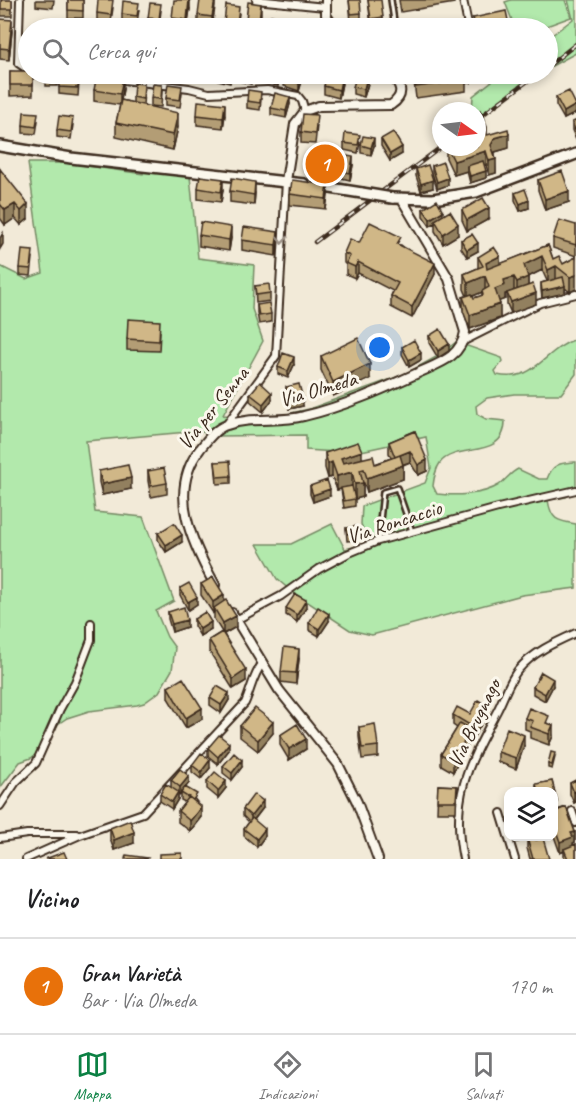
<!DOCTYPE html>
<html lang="it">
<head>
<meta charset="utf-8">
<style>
  body { margin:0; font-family:Caveat,sans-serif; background:#f6f6f6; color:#202124 }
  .controls { position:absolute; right:18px; bottom:18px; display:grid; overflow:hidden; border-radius:12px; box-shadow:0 3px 9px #0003 }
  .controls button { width:54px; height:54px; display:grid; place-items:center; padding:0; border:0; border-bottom:2px solid #e0e0e0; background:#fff; color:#202124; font:30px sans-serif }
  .compass { position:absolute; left:432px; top:102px; width:54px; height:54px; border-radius:50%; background:#fff; box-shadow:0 3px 9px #0003; rotate:104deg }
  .you { position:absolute; left:380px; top:348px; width:21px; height:21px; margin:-15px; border:4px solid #fff; border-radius:50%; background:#1a73e8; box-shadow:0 0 0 9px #1a73e833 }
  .badge { display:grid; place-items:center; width:39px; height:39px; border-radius:50%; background:#0b8043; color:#fff; font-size:20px; font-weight:700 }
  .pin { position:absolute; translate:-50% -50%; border:3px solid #fff; box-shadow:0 2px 6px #0006 }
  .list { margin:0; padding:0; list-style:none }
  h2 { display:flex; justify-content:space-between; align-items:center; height:78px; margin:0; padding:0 24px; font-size:26px }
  h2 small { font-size:20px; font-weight:400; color:#757577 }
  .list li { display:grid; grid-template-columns:39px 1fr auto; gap:18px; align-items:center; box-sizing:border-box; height:96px; padding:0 24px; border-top:2px solid #e0e0e0 }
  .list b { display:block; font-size:22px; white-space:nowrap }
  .list p { margin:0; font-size:20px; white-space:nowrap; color:#757577 }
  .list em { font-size:20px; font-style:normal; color:#757577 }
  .icon { flex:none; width:33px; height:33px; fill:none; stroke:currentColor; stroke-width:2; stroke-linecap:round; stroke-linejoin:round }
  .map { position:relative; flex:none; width:576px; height:859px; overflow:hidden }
  .search { position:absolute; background:#fff; box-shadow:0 3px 9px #0003; left:18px; right:18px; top:18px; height:66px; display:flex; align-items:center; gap:15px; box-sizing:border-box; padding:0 21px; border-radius:33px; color:#757577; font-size:22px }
  .sheet { height:174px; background:#fff }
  nav { display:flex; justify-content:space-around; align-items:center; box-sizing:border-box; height:84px; border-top:2px solid #e0e0e0; background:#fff; font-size:16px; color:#757577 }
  nav a { display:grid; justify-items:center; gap:3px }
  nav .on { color:#0b8043 }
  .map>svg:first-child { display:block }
  .green { fill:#b2e9ac; stroke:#768a65; stroke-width:1.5 }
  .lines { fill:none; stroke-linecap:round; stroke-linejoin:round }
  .service-casing { stroke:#3b2a1e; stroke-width:8 }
  .minor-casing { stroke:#3b2a1e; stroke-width:10 }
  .tertiary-casing { stroke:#3b2a1e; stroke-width:12 }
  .secondary-casing { stroke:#3b2a1e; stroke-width:14 }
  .service { stroke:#fbf7ec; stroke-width:3 }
  .minor { stroke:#fbf7ec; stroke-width:6 }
  .tertiary { stroke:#fbf7ec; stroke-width:8 }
  .secondary { stroke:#fbf7ec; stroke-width:9 }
  .rail-casing { stroke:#3b2a1e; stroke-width:4.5 }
  .rail { stroke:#fbf7ec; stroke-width:2; stroke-dasharray:7; stroke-linecap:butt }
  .secondary-bridge-casing { stroke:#3b2a1e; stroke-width:14; stroke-linecap:butt }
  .secondary-bridge { stroke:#fbf7ec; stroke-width:9 }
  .wall { fill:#b39d74; stroke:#3b2a1e; stroke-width:1.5; fill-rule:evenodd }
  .shaded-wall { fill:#92805e; stroke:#3b2a1e; stroke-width:1.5 }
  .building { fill:#d0b787; stroke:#3b2a1e; stroke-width:1.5 }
  .oneway { stroke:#9b9085 }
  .labels { text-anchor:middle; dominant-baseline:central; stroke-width:6; stroke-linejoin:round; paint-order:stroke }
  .street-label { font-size:21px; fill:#3b2a1e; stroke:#fbf7ec }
</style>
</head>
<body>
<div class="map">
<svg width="576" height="859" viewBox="0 0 576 859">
  <rect width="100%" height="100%" fill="#f2ead8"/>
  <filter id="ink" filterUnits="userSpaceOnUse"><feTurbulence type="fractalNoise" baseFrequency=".0167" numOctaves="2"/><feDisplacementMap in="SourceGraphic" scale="12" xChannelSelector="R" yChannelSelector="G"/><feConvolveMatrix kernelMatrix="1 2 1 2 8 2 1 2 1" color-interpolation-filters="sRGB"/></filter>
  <g filter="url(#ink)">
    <path class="green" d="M511,0H565L571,17L541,28H515L505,2Z
      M568,0H576V53L548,68V38L573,19Z
      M501,74H538L477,120V111H472L473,96Z
      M28,163H67L143,174L144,170L190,176L198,258L254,265L252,309L263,341L223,415L265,419L309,409L405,374L438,356L456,342L502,358L503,361L495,371L497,375C536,383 543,350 576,339V374L561,394H514L487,398L476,406L477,414L486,419L505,421C505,461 456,442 440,463C435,470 434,478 433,486L437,494C456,496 483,495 499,485C506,480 510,473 518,469L539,479H547C553,463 560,463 576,462V490L566,497L548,500C551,520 557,521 576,524V588L522,595L372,635L350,630L291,591L277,579L257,544H291L332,524L345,549L369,543L361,524L362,506L425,483L431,468L426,437L352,453L306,450V435L216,436L199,431L86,441L95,512L143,517L174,601L156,611L167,637L175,648L172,670L159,692L144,703L137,705L89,711L67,718L58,724L46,747L31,758L20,762L0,788V266L26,279L43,273Z"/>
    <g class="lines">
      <defs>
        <path id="service" d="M391,0L395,28
          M378,540L383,492L397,488L412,531"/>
        <path id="minor" d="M20,0L18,63L24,67L28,68
          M256,0L325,7
          M463,0L468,25
          M76,74L102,77
          M115,79L189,88L209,93L267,90L298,96L302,101L305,111
          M464,341L540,303L576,294
          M226,425L276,356L286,181
          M236,620L281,596L319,569L347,554L378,541L498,508L576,490
          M0,806L16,782L36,763L60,709L75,682L91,640V623
          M572,811L576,823
          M501,813L515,859
          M0,838L27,834H77
          M26,859L80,835L143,813L245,703C251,690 253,675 262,664
          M463,859C450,796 469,764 497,711C504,698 509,681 518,670C533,652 556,642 576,633"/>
        <path id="tertiary" d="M326,0V15L334,28
          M286,181L295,124L305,111L319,106L391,105C406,95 401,83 389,74
          M215,585C192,543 167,492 200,449C208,439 216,428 227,425C252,416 279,423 304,416C343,407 383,389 420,372C440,363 461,357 465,332L449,279L401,198
          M232,613L279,690L338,764L357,802L378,859"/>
        <path id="secondary" d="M0,146L71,158L304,184
          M318,186L362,193
          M392,198L433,199L476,192L576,154"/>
      </defs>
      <use href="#service" class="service-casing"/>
      <use href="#minor" class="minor-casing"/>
      <use href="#tertiary" class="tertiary-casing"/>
      <use href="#secondary" class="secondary-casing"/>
      <use href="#service" class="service"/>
      <use href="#minor" class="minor"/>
      <use href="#tertiary" class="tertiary"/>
      <use href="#secondary" class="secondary"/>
      <defs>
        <path id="rail" d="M548,66L576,44
          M477,119L537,74
          M315,242L441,147"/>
      </defs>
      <use href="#rail" class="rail-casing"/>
      <use href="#rail" class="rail"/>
      <defs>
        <path id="secondary-bridge" d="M362,193L392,198"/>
      </defs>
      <use href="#secondary-bridge" class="secondary-bridge-casing"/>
      <use href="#secondary-bridge" class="secondary-bridge"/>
    </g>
    <path class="wall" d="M1,0H12V16H1Z
      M36,0H54L53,8L36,6Z
      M68,0H83V18H68Z
      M215,0L212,28L198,26V15Z
      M349,0L361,13V21L351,22Z
      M368,0L383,17V24L371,26Z
      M399,0H454V3L401,12Z
      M113,8L111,22L97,20V13Z
      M190,9L187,28H172V18Z
      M139,10L137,23L122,22V14Z
      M161,11L159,26L148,25V18Z
      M239,14L237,28H224V23Z
      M473,18L509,25V28H475Z
      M0,19L12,31L9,60L0,59Z
      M10,71L33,74V95L10,96Z
      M164,74H185V79L164,77Z
      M194,74H209L207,80L194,77Z
      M214,74H232L230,83L214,79Z
      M238,74H254L251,84L238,81Z
      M262,74H280L278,86L262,82Z
      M303,74V78L299,91L284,86V79Z
      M413,74H471V83H466V91L416,98Z
      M46,78H57V86H46Z
      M369,80L364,97L353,94V87Z
      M79,82L78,96L59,94V87Z
      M342,83L339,98L324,94V86Z
      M123,89L121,100L133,103V97L144,91L143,105L178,127L173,150L116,137V123L120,105L94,101V90Z
      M162,92L161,107L151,106V98Z
      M182,93L180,107L166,105V98Z
      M556,97L576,104V113L564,119L556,105Z
      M261,99L260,110L247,108V101Z
      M290,104L286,118L271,115V108Z
      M197,115H225L223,128L197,125Z
      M38,121L36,134L23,133V125Z
      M576,121V140L572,130V122Z
      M73,125L71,139L57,137V130Z
      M317,126L315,144L301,143V132Z
      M381,139L402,154L390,161L381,146Z
      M360,142L358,153L344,150V143Z
      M361,145L374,146L371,155L361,153Z
      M446,147H477L509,148L495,152L496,173L489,175L486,165H484L486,178L470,183L467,171L454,175L446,158Z
      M334,160L330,174L315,170V163Z
      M353,165L350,180L337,177V170Z
      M432,166L448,185L437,189L432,173Z
      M0,169L28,219L21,225L15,218L5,225L0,218Z
      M416,169L433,188L421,191L416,176Z
      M538,180L569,202L545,210L538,190Z
      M198,188L223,190L221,202L198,199Z
      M230,191L255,193L254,205L230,202Z
      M515,193L529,208L520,211L515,200Z
      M290,194L328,195L326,209L290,205Z
      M423,209L443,215L458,235L443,244L435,231V223L430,226L423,216Z
      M462,210L489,219L467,231L462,220Z
      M576,225V256L553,248V238Z
      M199,235L231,238L229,251L199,246Z
      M242,240L278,243L276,256L242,250Z
      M461,240L478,251L467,257L461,248Z
      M359,243L401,245L435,274L412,318L391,307V296L393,291L358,273L355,278L346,274V265L344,263V253Z
      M548,245L553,259L563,264L576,257L570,292L565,288V293L542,298L541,290V283L547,281L542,270L528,277V285L536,304L511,313L507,304V293L505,294V299L499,301L500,318L470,329L463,311V297L467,296L464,289V274L478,268V257L500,264ZM482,292V296L474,298L473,296Z
      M33,258L31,276L20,275V268Z
      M255,286L270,293V301L256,303Z
      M257,305L271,314V322L259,324L257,313Z
      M160,332L159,351L127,350V339Z
      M429,336L449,351L438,358L429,343Z
      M402,347L421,360L409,367L402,354Z
      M321,356L370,379L333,396L321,370Z
      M294,365L288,378L278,374V367Z
      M286,387L303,406L289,409L286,395Z
      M250,394L272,400L263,412L250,401Z
      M415,431L427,471L418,475L410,462L403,465V479L367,492L364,483H363V497L355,499V506L344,508L341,489L337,490L332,477L328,478L325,468V453L362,458L375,464L391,458L389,453V442Z
      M215,462L231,476V483L217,484Z
      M99,471L131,489L102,495L99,482Z
      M148,471L167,483V494L151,497L148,481Z
      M310,486L330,496L313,502L310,494Z
      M346,528L358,532V540L347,541Z
      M158,533L182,542L166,552L158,540Z
      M201,584L224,602L236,627L224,634L246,681L233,689L209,651V640L222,632L214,619V612L213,613L201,595Z
      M180,588L197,604L188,610L180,595Z
      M286,608H306L297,622L286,615Z
      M168,612L187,627L172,632L168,619Z
      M194,619L211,629L200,636L194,626Z
      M329,621L319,636L309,630V623Z
      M299,659L296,684L281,682V672Z
      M553,686L545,701L533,694V687Z
      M168,687L202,719L186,728L168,698Z
      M210,698L229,700L221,713L210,705Z
      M470,714L486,716L473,738L471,737V740L453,772L441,765V754L457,728L453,725V715Z
      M525,718L549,724L553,736L549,745L530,738V731L525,729Z
      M240,726L273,733L258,751L240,737Z
      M359,727L378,746V757L362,759L359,737Z
      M280,735L306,749L289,760L280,745Z
      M524,746L516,769L498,762V752Z
      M208,748L229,750L218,764L208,756Z
      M555,757L552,769L548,768V764Z
      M192,765L210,768L201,779L192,772Z
      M223,766L242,767L232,780L223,773Z
      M171,780L189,783L185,787L197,802H196L201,817L190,831L178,822V811L185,802L181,800V793L182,791L180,795L178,794V799L172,809L160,801V794L171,787Z
      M576,780V802L574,803L570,794V783Z
      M207,781L226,788L218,798L207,789Z
      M552,781L557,801V810L566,807L575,832V842L573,843V845L576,844V859H564V851L560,853L554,836V792H536V784Z
      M438,785L457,786L456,812H437Z
      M263,808L254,820L265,836L257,847L244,836V829L249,822L243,816V809Z
      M110,828L134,843L114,850L110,839Z
      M515,837H535L536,840L549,859H530L527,848V839L517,842Z"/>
    <path class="shaded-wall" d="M190,0V9L187,28V20Z
      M215,0V7L212,28V17Z
      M261,4V15L259,28H258Z
      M12,20V31L9,60V49Z
      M279,74H280V76L278,86Z
      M302,74H303V78L299,91V83Z
      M369,74V80L364,97V89Z
      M342,76V83L339,98V90Z
      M123,78V89L120,105V94Z
      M290,97V104L286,118V111Z
      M225,104V115L223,128V118Z
      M576,105V113L564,119V112Z
      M178,113V127L173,150V135Z
      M509,134V148L495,152L491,160V145L495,138Z
      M374,138V146L371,155V148Z
      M402,147V154L390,161V154Z
      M486,151V165L469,171L467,166V171L454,175V161Z
      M334,153V160L330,174V167Z
      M353,157V165L350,180V173Z
      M496,159V173L489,175V161Z
      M486,171V178L470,183V176Z
      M448,178V185L437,189V182Z
      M223,179V190L221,202V192Z
      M433,180V188L421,191V184Z
      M255,182V193L254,205V195Z
      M328,185V195L326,209V199Z
      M569,191V202L545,210V199Z
      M529,200V208L520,211V204Z
      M15,204V218L5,225V210Z
      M28,204V219L21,225V211Z
      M489,208V219L467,231V220Z
      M443,211V218L435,220V223L430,226V219Z
      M458,224V235L443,244V234Z
      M231,227V238L229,251V240Z
      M278,232V243L276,256V245Z
      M3,233V244L0,249V238Z
      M478,243V251L467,257V250Z
      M500,256V270L486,277V263Z
      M542,256V270L528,277V291L517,296V282L524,265Z
      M358,262V273L355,278V267Z
      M435,263V274L412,318V307Z
      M556,266V281L548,285V270Z
      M576,275V289L570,292V277Z
      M485,276V291L468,298V283Z
      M514,277V291L505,294V299L495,303V289L504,280Z
      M565,286V293L542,298V291Z
      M536,293V304L511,313V302Z
      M500,304V318L470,329V315Z
      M449,344V351L438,358V351Z
      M421,353V360L409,367V360Z
      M294,357V365L288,378V371Z
      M370,364V379L333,396V382Z
      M272,393V400L263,412V404Z
      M303,399V406L289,409V402Z
      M362,451V465L341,472V458Z
      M410,451V462L395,467V457Z
      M427,460V471L418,475V465Z
      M332,462V477L328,478V464Z
      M403,465V479L367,492V478Z
      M352,472V486L337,490V476Z
      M131,478V489L102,495V484Z
      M363,483V497L355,499V484Z
      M330,489V496L313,502V495Z
      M182,535V542L166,552V545Z
      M224,595V606L214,608V612L213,613V602Z
      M197,597V604L188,610V602Z
      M306,600V608L297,622V615Z
      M329,614V621L319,636V629Z
      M236,616V627L223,634V623Z
      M187,620V627L172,632V624Z
      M211,622V629L200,636V629Z
      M299,649V659L296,684V673Z
      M246,670V681L233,689V679Z
      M553,679V686L545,701V694Z
      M229,693V700L221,713V705Z
      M486,705V716L473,738V727Z
      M202,708V719L186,728V718Z
      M273,722V733L258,751V740Z
      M553,725V736L549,745V734Z
      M471,729V740L453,772V761Z
      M524,735V746L516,769V758Z
      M306,739V749L289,760V749Z
      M229,743V750L218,764V757Z
      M210,760V768L201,779V772Z
      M242,760V767L232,780V773Z
      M189,776V783L180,795V787Z
      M226,781V788L218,798V791Z
      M576,791V802L574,803V792Z
      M178,792V799L172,809V802Z
      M263,801V808L251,823V816Z
      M554,801H557V812H554Z
      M201,807V817L190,831V821Z
      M265,829V836L257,847V839Z
      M134,832V843L114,850V840Z
      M575,832V842L573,843V848L564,849V851L560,853V842L571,833Z
      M517,837H532L517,842Z"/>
    <path class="building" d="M1,0H12V9H1Z
      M68,0H83V11L68,10Z
      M98,0H113L111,15L97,13Z
      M174,0H189L187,20L172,18Z
      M200,0H215L212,17L198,15Z
      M349,0H360L361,13L351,14Z
      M368,0H381L383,17L371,19Z
      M123,1L139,3L137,16L122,14Z
      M248,2L261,4L258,28H245Z
      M150,3L161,4L159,19L148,18Z
      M226,5L239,7L237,24L224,23Z
      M506,11L509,25L487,28H476L473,18Z
      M271,15L283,18L281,28H269Z
      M0,19L12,20L9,49L0,48Z
      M292,21L313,25L312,28H291Z
      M95,25L109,27L108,28H95Z
      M387,26V28H367Z
      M10,71H28V74H33V85H10Z
      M60,74L79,75L78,88L59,87Z
      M97,74L123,78L120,94L94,90Z
      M238,74H252L251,77Z
      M285,74H302L299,83L284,79Z
      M327,74H333L342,76L339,90L324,86Z
      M357,74H368L364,89L353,87Z
      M414,74H465L466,80L416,87Z
      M262,75V74H279L278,79Z
      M46,78H57V83L46,82Z
      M134,83L144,84L143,99L133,97Z
      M153,84L162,85L161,99L151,98Z
      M168,84L182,86L180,100L166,98Z
      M248,90L261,92L260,103L247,101Z
      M569,91L576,105L564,112L556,97Z
      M275,93L290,97L286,111L271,108Z
      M121,100L178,113L173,135L116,123Z
      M198,101L225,104L223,118L197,115Z
      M480,110L487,127V135L508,129L509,134L495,138L491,145L496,159L489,161L486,151L454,161L447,147H477V113Z
      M24,112L38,113L36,127L23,125Z
      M303,114L317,115L315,134L301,132Z
      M59,116L73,118L71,132L57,130Z
      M576,121V133L572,122Z
      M393,132L402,147L390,154L381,139Z
      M345,133L360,135L358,145L344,143Z
      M363,136L374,138L371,148L361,145Z
      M319,149L334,153L330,167L315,163Z
      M341,155L353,157L350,173L337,170Z
      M483,161L486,171L470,176L467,166Z
      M443,162L448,178L437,182L432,166Z
      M428,165L433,180L421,184L416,169Z
      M0,169L28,204L21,211L15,204L5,210L0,204Z
      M562,171L569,191L545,199L538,180Z
      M200,176L223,179L221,192L198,188Z
      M232,178L255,182L254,195L230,191Z
      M292,180L328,185L326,199L290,194Z
      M525,189L529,200L520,204L515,193Z
      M483,198L489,208L467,220L462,210Z
      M437,200L443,211L430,219L423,209Z
      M450,211L458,224L443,234L435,220Z
      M559,220L576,225V245L553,238Z
      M201,222L231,227L229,240L199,235Z
      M370,222L401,237L397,244L435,263L412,307L391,296L398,283L358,262L355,267L346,263L350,256L344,253L350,239L359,243Z
      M244,227L278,232L276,245L242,240Z
      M472,234L478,243L467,250L461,240Z
      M548,245L553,259L559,256L563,264L576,257V275L570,277L556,266L548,270L542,256L524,265L528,277L517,282L514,277L504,280L505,285L495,289L500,304L470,315L463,297L472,294L474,298L483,295L482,291L489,287L485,276L468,283L464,274L483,266L478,257L494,247L500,256L486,263L487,269Z
      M22,250L33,251L31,269L20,268Z
      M563,277L565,286L542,291L541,283Z
      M269,284L270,293L256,295L255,286Z
      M533,284L536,293L511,302L507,293Z
      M269,303L271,314L259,316L257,305Z
      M128,319L160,321L159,341L127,339Z
      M440,329L449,344L438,351L429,336Z
      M358,338L370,364L333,382L321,356Z
      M414,340L421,353L409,360L402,347Z
      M283,353L294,357L288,371L278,367Z
      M260,382L272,393L263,404L250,394Z
      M299,384L303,399L289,402L286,387Z
      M415,431L427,460L418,465L410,451L395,457L389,442Z
      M358,442L362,451L341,458L343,463L373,456L375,464L400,455L403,465L367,478L364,469L360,470L363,483L355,484L352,472L337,476L332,462L328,464L325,453Z
      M230,461L231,476L217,477L215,462Z
      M128,465L131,478L102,484L99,471Z
      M164,468L167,483L151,486L148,471Z
      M327,480L330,489L313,495L310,486Z
      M352,486L355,499L344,501L341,488Z
      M174,523L182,535L166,545L158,533Z
      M357,526L358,532L347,534L346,528Z
      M213,577L224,595L213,602L201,584Z
      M189,583L197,597L188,602L180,588Z
      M295,594L306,600L297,615L286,608Z
      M226,600L236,616L223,623L214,608Z
      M184,607L187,620L172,624L168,612Z
      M318,607L329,614L319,629L309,623Z
      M205,612L211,622L200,629L194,619Z
      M222,632L246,670L233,679L209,640Z
      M284,647L299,649L296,673L281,672Z
      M541,672L553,679L545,694L533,687Z
      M183,678L202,708L186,718L168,687Z
      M217,686L229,693L221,705L210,698Z
      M478,700L486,705L473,727L453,715L457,707L470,714Z
      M255,708L273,722L258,740L240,726Z
      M529,708L549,716L546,723L553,725L549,734L530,727L533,721L525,718Z
      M460,723L471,729L453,761L441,754Z
      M297,724L306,739L289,749L280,735Z
      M375,724L378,746L362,748L359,727Z
      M507,728L524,735L516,758L498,752Z
      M219,735L229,743L218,757L208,748Z
      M551,752L555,753L552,765L548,764Z
      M201,753L210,760L201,772L192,765Z
      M234,753L242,760L232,773L223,766Z
      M180,769L189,776L180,787L171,780Z
      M215,772L226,781L218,791L207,781Z
      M576,780V791L574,792L570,783Z
      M552,781L557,801H554V792H538L536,784Z
      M166,784L178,792L172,802L160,794Z
      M438,785L457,786L456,801H437Z
      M185,787L197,794L193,800L189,797V798L181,793Z
      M254,794L263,801L251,816L243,809Z
      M189,797L201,807L190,821L178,811Z
      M566,807L575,832L571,833L573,837L560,842L554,825V812Z
      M252,818L265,829L257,839L244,829Z
      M130,820L134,832L114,840L110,828Z
      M532,837H535L536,840L543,838L549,859H533L527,838Z
      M576,844V859H568L564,849Z
      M64,852L67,859H45Z
      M182,853V859H159V854Z
      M126,855L148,858L147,859H125Z"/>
    <defs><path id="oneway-chevron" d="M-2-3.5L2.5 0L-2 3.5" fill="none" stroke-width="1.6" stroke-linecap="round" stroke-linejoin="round" transform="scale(1.5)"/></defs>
    <use class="oneway" href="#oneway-chevron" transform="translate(282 240) rotate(94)"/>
  </g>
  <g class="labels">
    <g class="street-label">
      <text transform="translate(318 389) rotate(-16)">Via Olmeda</text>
      <text transform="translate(213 408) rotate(-51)">Via per Senna</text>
      <text transform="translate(394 522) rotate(-18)">Via Roncaccio</text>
      <text transform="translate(474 723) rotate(-64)">Via Brugnago</text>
    </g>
  </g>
</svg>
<div class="controls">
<button><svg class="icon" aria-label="layers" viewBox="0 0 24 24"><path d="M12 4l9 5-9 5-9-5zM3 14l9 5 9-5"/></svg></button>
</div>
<svg class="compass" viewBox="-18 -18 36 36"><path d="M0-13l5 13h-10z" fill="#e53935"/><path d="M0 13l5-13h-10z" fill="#757577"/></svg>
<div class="you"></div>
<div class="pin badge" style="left:325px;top:164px;background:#e8710a">1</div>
<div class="search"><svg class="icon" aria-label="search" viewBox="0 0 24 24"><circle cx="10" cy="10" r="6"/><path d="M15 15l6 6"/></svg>Cerca qui</div>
</div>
<section class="sheet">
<h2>Vicino<small></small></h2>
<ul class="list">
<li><span class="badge" style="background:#e8710a">1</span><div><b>Gran Varietà</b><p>Bar · Via Olmeda</p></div><em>170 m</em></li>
</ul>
</section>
<nav>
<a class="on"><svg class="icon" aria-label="map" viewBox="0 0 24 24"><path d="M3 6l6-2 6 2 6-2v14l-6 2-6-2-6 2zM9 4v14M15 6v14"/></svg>Mappa</a>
<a><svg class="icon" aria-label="directions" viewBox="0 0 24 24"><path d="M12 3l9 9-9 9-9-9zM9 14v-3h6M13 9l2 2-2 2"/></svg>Indicazioni</a>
<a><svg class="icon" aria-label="saved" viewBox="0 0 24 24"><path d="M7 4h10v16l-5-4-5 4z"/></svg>Salvati</a>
</nav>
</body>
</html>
